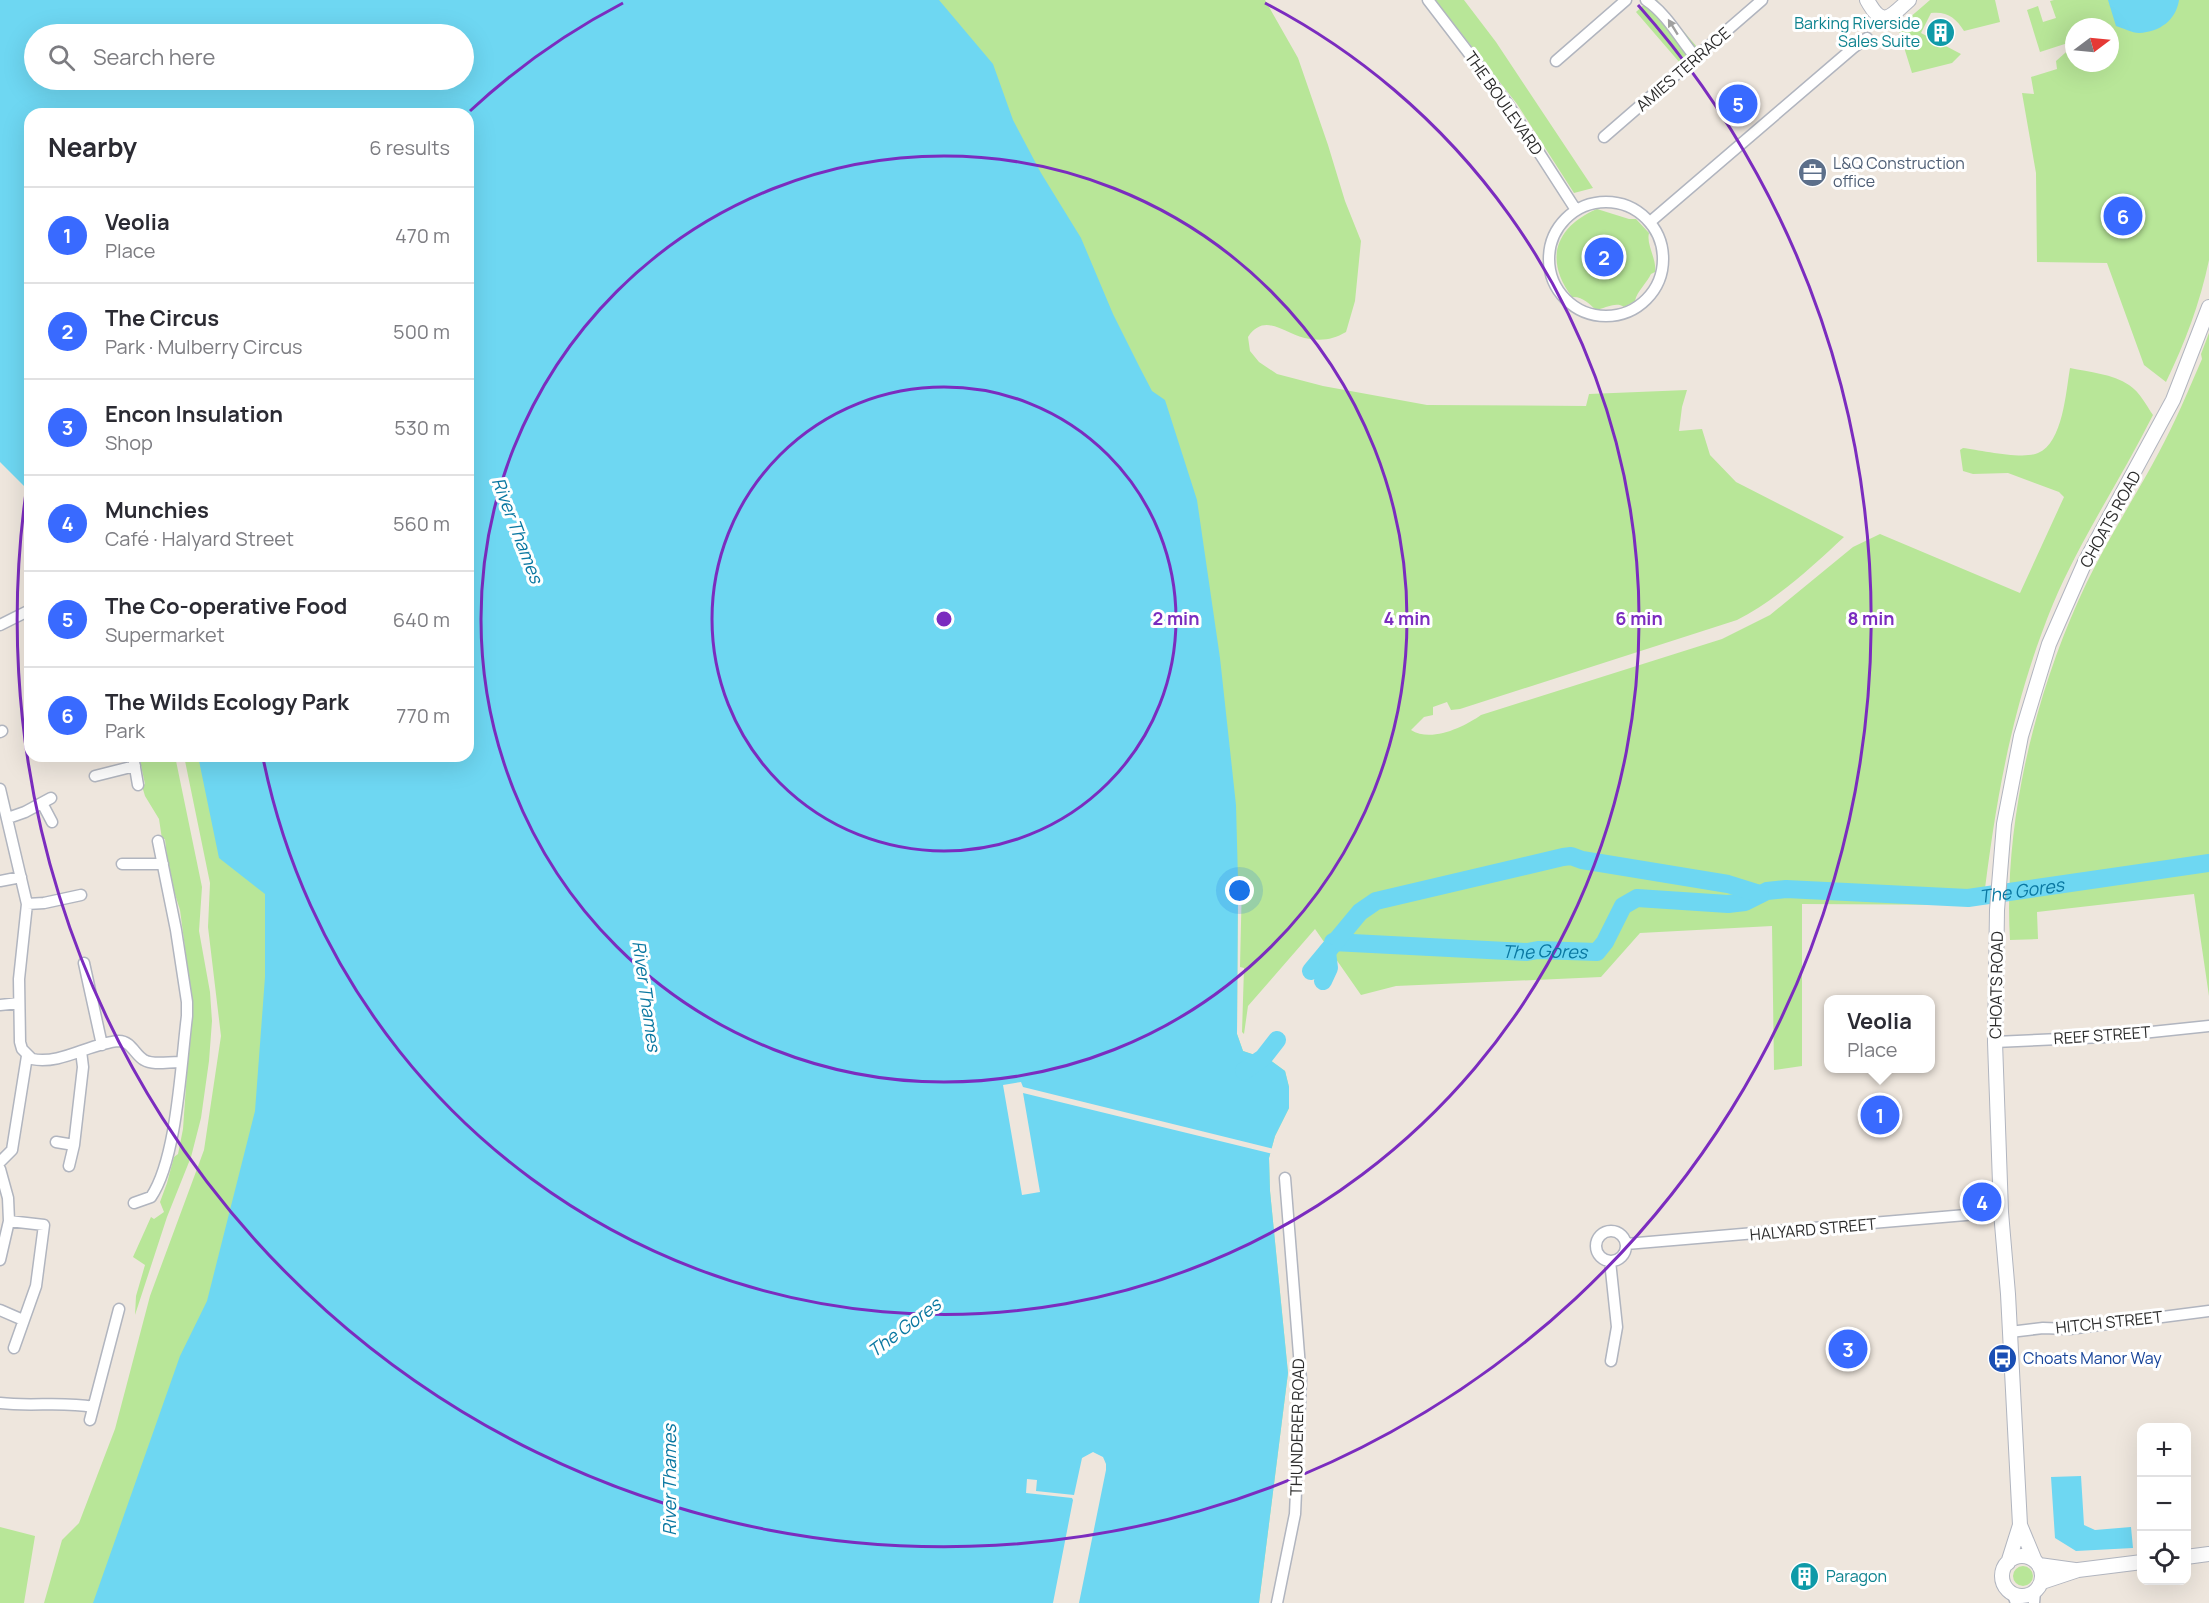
<!DOCTYPE html>
<html lang="en">
<head>
<meta charset="utf-8">
<style>
  body { margin:0; font-family:Manrope,sans-serif; background:#f2f2f3; color:#2b2b33 }
  .controls { position:absolute; right:18px; bottom:18px; display:grid; overflow:hidden; border-radius:12px; box-shadow:0 6px 24px #0002 }
  .controls button { width:54px; height:54px; display:grid; place-items:center; padding:0; border:0; border-bottom:2px solid #e1e1e2; background:#fff; color:#2b2b33; font:30px sans-serif }
  .compass { position:absolute; left:2065px; top:18px; width:54px; height:54px; border-radius:50%; background:#fff; box-shadow:0 6px 24px #0002; rotate:74deg }
  .you { position:absolute; left:1240px; top:891px; width:21px; height:21px; margin:-15px; border:4px solid #fff; border-radius:50%; background:#1a73e8; box-shadow:0 0 0 9px #1a73e833 }
  .badge { display:grid; place-items:center; width:39px; height:39px; border-radius:50%; background:#396aff; color:#fff; font-size:20px; font-weight:700 }
  .pin { position:absolute; translate:-50% -50%; border:3px solid #fff; box-shadow:0 2px 6px #0006 }
  .popup { position:absolute; left:1824px; top:995px; width:111px; height:78px; box-sizing:border-box; display:grid; place-content:center; border-radius:12px; background:#fff; filter:drop-shadow(0 2px 4px #0005); font-size:20px; white-space:nowrap; color:#7c7c81 }
  .popup b { font-size:22px; color:#2b2b33 }
  .popup::after { content:''; position:absolute; left:50%; top:100%; margin-left:-12px; border:12px solid transparent; border-top-color:#fff }
  .list { margin:0; padding:0; list-style:none }
  h2 { display:flex; justify-content:space-between; align-items:center; height:78px; margin:0; padding:0 24px; font-size:26px }
  h2 small { font-size:20px; font-weight:400; color:#7c7c81 }
  .list li { display:grid; grid-template-columns:39px 1fr auto; gap:18px; align-items:center; box-sizing:border-box; height:96px; padding:0 24px; border-top:2px solid #e1e1e2 }
  .list b { display:block; font-size:22px; white-space:nowrap }
  .list p { margin:0; font-size:20px; white-space:nowrap; color:#7c7c81 }
  .list em { font-size:20px; font-style:normal; color:#7c7c81 }
  .icon { flex:none; width:33px; height:33px; fill:none; stroke:currentColor; stroke-width:2; stroke-linecap:round; stroke-linejoin:round }
  .map { position:relative; flex:none; width:2209px; height:1603px; overflow:hidden }
  .search { position:absolute; background:#fff; box-shadow:0 6px 24px #0002; left:24px; top:24px; width:450px; height:66px; display:flex; align-items:center; gap:15px; box-sizing:border-box; padding:0 21px; border-radius:33px; color:#7c7c81; font-size:22px }
  .panel { position:absolute; background:#fff; box-shadow:0 6px 24px #0002; left:24px; top:108px; width:450px; height:654px; border-radius:18px }
  .map>svg:first-child { display:block }
  .green { fill:#b8e698 }
  .water { fill:#6ed7f2; fill-rule:evenodd }
  .pier { fill:#eee6dd }
  .lines { fill:none; stroke-linecap:round; stroke-linejoin:round }
  .river { stroke:#6ed7f2; stroke-width:18 }
  .minor-casing { stroke:#b1b5bf; stroke-width:13 }
  .tertiary-casing { stroke:#b1b5bf; stroke-width:16 }
  .minor { stroke:#fff; stroke-width:10 }
  .tertiary { stroke:#fff; stroke-width:14 }
  .oneway { fill:#a0a0a0 }
  .ring { fill:none; stroke:#7b2cbf; stroke-width:3 }
  .labels { text-anchor:middle; dominant-baseline:central; stroke-width:6; stroke-linejoin:round; paint-order:stroke }
  .culture-label { font-size:16px; fill:#0d838f; stroke:#fff; text-anchor:end }
  .street-label { font-size:16px; fill:#2b2b2b; stroke:#fff }
  .service-label { font-size:16px; fill:#4e5e75; stroke:#fff; text-anchor:start }
  .transit-label { font-size:16px; fill:#164399; stroke:#fff; text-anchor:start }
  .water-label { font-size:18px; font-style:italic; fill:#0977a1; stroke:#fff }
  .centre { fill:#7b2cbf; stroke:#fff; stroke-width:3 }
  .ring-label { font-size:18px; text-anchor:middle; font-weight:bold; fill:#7b2cbf; stroke:#fff; stroke-width:6; stroke-linejoin:round; paint-order:stroke }
</style>
</head>
<body>
<div class="map">
<svg width="2209" height="1603" viewBox="0 0 2209 1603">
  <rect width="100%" height="100%" fill="#eee6dd"/>
  <path class="green" d="M614,0H1265L1298,58L1328,145L1345,201L1361,241L1355,301L1346,332C1334,339 1324,341 1310,339C1287,337 1266,310 1248,337L1250,351L1259,362L1277,374L1323,386L1427,405L1586,406L1589,394L1687,390L1682,407L1679,431L1702,429L1710,455L1736,482L1844,537C1814,565 1774,602 1737,620L1460,709L1451,710L1447,702L1433,707V715L1424,717L1411,730C1431,743 1464,727 1481,715L1722,639L1770,615L1853,547L1880,534L2020,593L2064,497L2059,492L2008,473L1973,474L1963,471L1960,450L1963,448C1980,450 2023,460 2038,453C2063,443 2066,391 2070,368C2089,372 2113,374 2129,385C2140,392 2146,405 2153,415C2121,479 2081,538 2053,604C2012,704 1996,798 1983,905L1802,904V1066L1774,1070L1772,926L1640,933L1601,977L1396,986L1361,995L1315,929L1248,1006L1244,1034L1242,1032L1244,968L1240,967L1242,880H1238L1237,1034L1243,1051L1270,1060L1285,1071L1289,1087V1108L1275,1136L1269,1158L1270,1191L1288,1373L1259,1603Z
    M1435,0H1464L1496,42L1593,188L1574,193L1517,104Z
    M1649,0H1657L1697,47L1680,63L1636,12Z
    M1930,0H1995L2000,22L1964,31C1956,18 1947,11 1931,13L1921,33L1961,54L1952,63L1912,73L1899,31L1901,25Z
    M2054,0H2209V260C2200,303 2185,343 2166,382L2144,365L2107,263L2037,262L2036,173L2022,93L2034,94L2031,77L2057,69L2056,61L2074,45V63H2110V27H2074V41L2040,52L2027,10L2038,6L2043,22L2056,18L2050,1Z
    M1597,209L1629,219H1636L1649,233C1646,245 1657,259 1655,272L1651,274C1647,283 1637,291 1635,301L1624,307C1616,301 1604,309 1596,310C1590,304 1582,296 1572,297C1544,260 1555,227 1597,209Z
    M2209,333V996L2194,894L2037,912L2038,939L2010,940C2003,822 2036,688 2087,582C2109,537 2135,497 2158,454C2175,423 2188,391 2202,359L2201,354Z
    M139,756H175L202,887L199,931L210,992L212,1021L209,1061L201,1118L191,1157L167,1217L135,1315L136,1296L145,1265L133,1257L151,1217L154,1219L164,1212L160,1202L167,1183L174,1157L178,1154L183,1129L192,1001L180,910L169,875L165,839H162L159,819L145,796L142,786L145,784Z
    M184,756H240L280,869L292,1603H44L62,1540L79,1523L115,1429L150,1296L204,1150L221,1036L208,927L210,883Z
    M0,1527L35,1536L24,1603H0Z
    M2013 1576a10 10 0 1 1 20 0a10 10 0 1 1-20 0Z"/>
  <path class="water" d="M0,0H939L993,64L1013,120L1041,173L1081,238L1113,314L1140,368L1152,391L1165,400L1197,500L1220,658L1236,805L1238,880L1237,1034L1243,1051L1270,1060L1285,1071L1289,1087V1108L1275,1136L1269,1158L1270,1191L1288,1373L1259,1603H93L180,1356L207,1301L255,1111L265,977V894L219,858L198,756H468V114H30V492L0,462ZM34,34H464V80H34Z
    M2108,0H2179C2176,20 2160,32 2139,33C2132,33 2123,28 2116,26Z
    M2081,1476L2084,1525L2095,1530L2131,1527L2133,1548L2076,1551L2055,1538L2051,1477Z"/>
  <path class="pier" d="M1021,1082L1023,1087L1274,1149L1273,1154L1023,1093L1040,1192L1022,1195L1003,1085Z
    M1093,1452L1103,1457L1106,1464V1470L1079,1603H1053L1073,1500L1072,1498L1026,1493L1027,1479L1037,1480L1036,1491L1074,1495L1082,1458Z"/>
  <g class="lines">
    <g class="river">
      <path id="s1" d="M1333,942L1527,952L1538,950L1597,952L1605,942L1623,906L1637,898L1728,904L1745,902L1767,891L1786,889L1968,898L2209,863"/>
      <path d="M1311,971L1360,912L1376,901L1563,857L1571,856L1582,860L1728,884L1760,894"/>
      <path d="M1323,981L1329,968L1327,952"/>
      <path d="M1244,1071L1263,1058L1277,1040"/>
    </g>
    <defs>
      <path id="minor" d="M1428,0L1507,103L1576,210
        M1646,0C1668,15 1679,38 1696,58
        M1556,61L1626,0
        M1604,137L1762,0
        M1549 259a57 57 0 1 1 114 0a57 57 0 1 1-114 0Z
        M1650,222L1853,48L1867,38
        M0,625L30,610
        M0,732L2,731
        M133,756L138,785
        M95,776L135,766
        M0,789L27,904L19,979L20,1042L22,1049L32,1059C61,1065 90,1043 119,1041C131,1041 135,1055 144,1060C154,1066 171,1061 182,1062
        M42,803L52,822
        M8,818L25,812L51,798
        M122,864H163
        M0,881L21,877
        M27,904L44,903L81,895
        M84,963L102,1045
        M0,1005L19,1003
        M1995,1042L2104,1037L2209,1026
        M56,1142L74,1145L83,1067L81,1051
        M0,1162L12,1150L27,1056
        M69,1166L74,1145
        M0,1169L8,1198L9,1221L0,1260
        M134,1203L151,1197C177,1159 181,1063 187,1016V1002L176,930L158,841
        M9,1221L44,1225L36,1286L14,1348
        M1596 1246a15 15 0 1 1 30 0a15 15 0 1 1-30 0Z
        M1626,1244L2001,1212
        M1610,1261L1617,1327L1611,1361
        M0,1310L23,1320
        M2010,1332L2043,1328L2069,1329L2209,1311
        M0,1403C31,1407 62,1401 93,1407
        M90,1420L119,1309
        M2012,1592L2016,1603
        M1277,1603L1295,1514L1301,1380L1285,1178
        M2034,1603L2035,1591"/>
      <path id="tertiary" d="M1867,0C1883,29 1890,17 1909,0
        M2020,1525L2035,1561
        M2002 1576a20 20 0 1 1 40 0a20 20 0 1 1-40 0Z
        M2186,1557L2209,1554
        M2008,1563L2020,1525L2008,1294L2001,1212L1995,1042L1997,910L2004,824L2021,736L2049,644L2085,562L2173,400L2209,307
        M2039,1565L2075,1570
        M2042,1582L2078,1570L2142,1562"/>
    </defs>
    <use href="#minor" class="minor-casing"/>
    <use href="#tertiary" class="tertiary-casing"/>
    <use href="#minor" class="minor"/>
    <use href="#tertiary" class="tertiary"/>
  </g>
  <defs><path id="oneway-solid" d="M-6-.8H1V-3.2L6.5 0L1 3.2V.8H-6Z" transform="scale(1.5)"/></defs>
  <use class="oneway" href="#oneway-solid" transform="translate(1673 27) rotate(-122)"/>
  <g class="ring">
    <circle cx="944" cy="619" r="232"/>
    <circle cx="944" cy="619" r="463"/>
    <path d="M470 111A695 695 0 0 1 623 3M1265 3A695 695 0 1 1 263 758"/>
    <path d="M1638 5A927 927 0 1 1 30 466"/>
  </g>
  <defs>
    <symbol id="building-disc" viewBox="-11 -11 22 22"><circle r="9.5" fill="#0f9aa8" stroke="#fff"/><path d="M-4-6H4V6H1V3H-1V6H-4ZM-2.5-4.3h1.7v1.8h-1.7ZM.8-4.3h1.7v1.8H.8ZM-2.5-1h1.7V.8h-1.7ZM.8-1h1.7V.8H.8Z" fill="#fff"/></symbol>
    <symbol id="office-disc" viewBox="-11 -11 22 22"><circle r="9.5" fill="#5c6f8a" stroke="#fff"/><path d="M-6-3h4V-5.5h4V-3h4V5H-6ZM-1-4.5V-3h2v-1.5ZM-6 0V1H6V0Z" fill="#fff"/></symbol>
    <symbol id="bus-disc" viewBox="-11 -11 22 22"><circle r="9.5" fill="#1a4fb4" stroke="#fff"/><path d="M-5-6H5V4H4V6H2V4H-2V6H-4V4H-5ZM-3.5-4V0h7V-4ZM-3.5 1.2v1.5H-2V1.2ZM2 1.2v1.5H3.5V1.2Z" fill="#fff"/></symbol>
  </defs>
  <g fill-rule="evenodd">
    <use href="#building-disc" x="1924" y="16" width="33" height="33"/>
    <use href="#office-disc" x="1796" y="156" width="33" height="33"/>
    <use href="#bus-disc" x="1986" y="1342" width="33" height="33"/>
    <use href="#building-disc" x="1788" y="1560" width="33" height="33"/>
  </g>
  <g class="labels">
    <g class="culture-label">
      <text x="1920" y="23">Barking Riverside<tspan x="1920" dy="18">Sales Suite</tspan></text>
      <text x="1826" y="1576" text-anchor="start">Paragon</text>
    </g>
    <g class="street-label">
      <text transform="translate(1683 69) rotate(-41)">AMIES TERRACE</text>
      <text transform="translate(1504 103) rotate(55)">THE BOULEVARD</text>
      <text transform="translate(2110 519) rotate(-61)">CHOATS ROAD</text>
      <text transform="translate(1996 985) rotate(-89)">CHOATS ROAD</text>
      <text transform="translate(2102 1035) rotate(-4)">REEF STREET</text>
      <text transform="translate(1813 1229) rotate(-5)">HALYARD STREET</text>
      <text transform="translate(2109 1322) rotate(-6)">HITCH STREET</text>
      <text transform="translate(1297 1427) rotate(-89)">THUNDERER ROAD</text>
    </g>
    <g class="service-label">
      <text x="1833" y="163">L&amp;Q Construction<tspan x="1833" dy="18">office</tspan></text>
    </g>
    <g class="transit-label">
      <text x="2023" y="1358">Choats Manor Way</text>
    </g>
    <g class="water-label">
      <text transform="translate(518 530) rotate(69)">River Thames</text>
      <text stroke="none"><textPath href="#s1" startOffset="722">The Gores</textPath></text>
      <text stroke="none"><textPath href="#s1" startOffset="212">The Gores</textPath></text>
      <text transform="translate(647 996) rotate(82)">River Thames</text>
      <text transform="translate(904 1327) rotate(-37)">The Gores</text>
      <text transform="translate(669 1480) rotate(-90)">River Thames</text>
    </g>
  </g>
  <circle cx="944" cy="619" r="9" class="centre"/>
  <g class="ring-label">
    <text x="1176" y="625">2 min</text>
    <text x="1407" y="625">4 min</text>
    <text x="1639" y="625">6 min</text>
    <text x="1871" y="625">8 min</text>
  </g>
</svg>
<div class="controls">
<button>+</button>
<button>−</button>
<button><svg class="icon" aria-label="locate" viewBox="0 0 24 24"><circle cx="12" cy="12" r="6"/><path d="M12 2v4M12 18v4M2 12h4M18 12h4"/></svg></button>
</div>
<svg class="compass" viewBox="-18 -18 36 36"><path d="M0-13l5 13h-10z" fill="#e53935"/><path d="M0 13l5-13h-10z" fill="#7c7c81"/></svg>
<div class="you"></div>
<div class="pin badge" style="left:1880px;top:1115px">1</div>
<div class="popup"><b>Veolia</b>Place</div>
<div class="pin badge" style="left:1604px;top:257px">2</div>
<div class="pin badge" style="left:1848px;top:1349px">3</div>
<div class="pin badge" style="left:1982px;top:1202px">4</div>
<div class="pin badge" style="left:1738px;top:104px">5</div>
<div class="pin badge" style="left:2123px;top:216px">6</div>
<div class="search"><svg class="icon" aria-label="search" viewBox="0 0 24 24"><circle cx="10" cy="10" r="6"/><path d="M15 15l6 6"/></svg>Search here</div>
<section class="panel">
<h2>Nearby<small>6 results</small></h2>
<ul class="list">
<li><span class="badge">1</span><div><b>Veolia</b><p>Place</p></div><em>470 m</em></li>
<li><span class="badge">2</span><div><b>The Circus</b><p>Park · Mulberry Circus</p></div><em>500 m</em></li>
<li><span class="badge">3</span><div><b>Encon Insulation</b><p>Shop</p></div><em>530 m</em></li>
<li><span class="badge">4</span><div><b>Munchies</b><p>Café · Halyard Street</p></div><em>560 m</em></li>
<li><span class="badge">5</span><div><b>The Co-operative Food</b><p>Supermarket</p></div><em>640 m</em></li>
<li><span class="badge">6</span><div><b>The Wilds Ecology Park</b><p>Park</p></div><em>770 m</em></li>
</ul>
</section>
</div>
</body>
</html>
